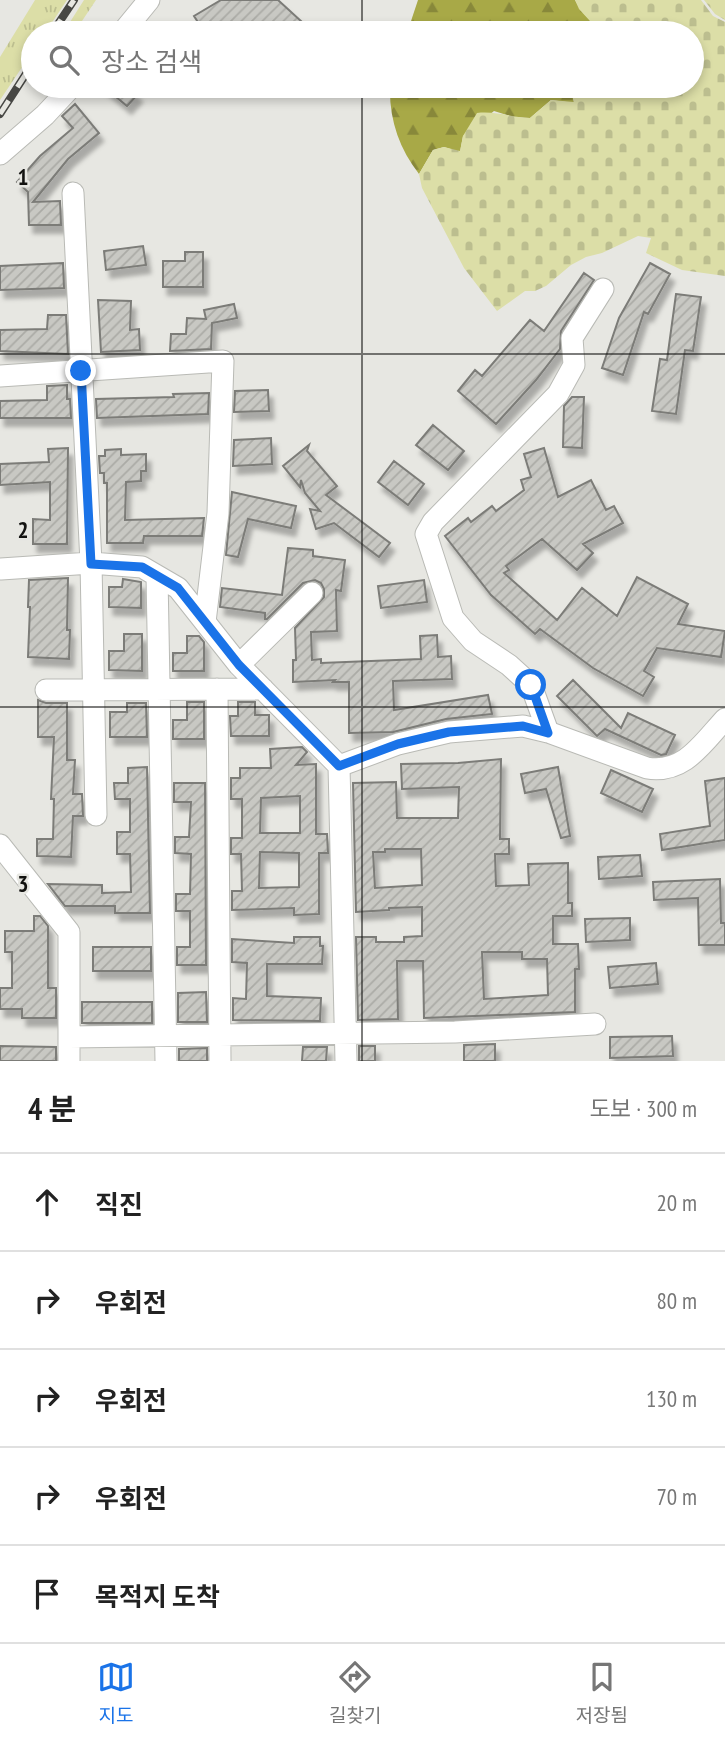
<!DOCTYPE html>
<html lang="ko">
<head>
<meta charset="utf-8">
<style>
  body { margin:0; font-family:"PT Sans Narrow","Noto Sans KR",sans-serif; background:#f2f2f2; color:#222 }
  .stop { position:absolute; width:21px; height:21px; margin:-16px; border:5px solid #1a73e8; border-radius:50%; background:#fff }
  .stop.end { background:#1a73e8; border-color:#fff; box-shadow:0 2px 7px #0008 }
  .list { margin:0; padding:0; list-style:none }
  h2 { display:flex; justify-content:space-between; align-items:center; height:91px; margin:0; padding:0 28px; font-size:30px }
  h2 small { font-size:23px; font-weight:400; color:#767676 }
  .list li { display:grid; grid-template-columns:46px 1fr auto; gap:21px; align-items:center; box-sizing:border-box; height:98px; padding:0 28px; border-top:2px solid #e0e0e0 }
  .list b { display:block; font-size:26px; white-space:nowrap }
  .list em { font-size:23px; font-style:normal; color:#767676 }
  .icon { flex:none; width:38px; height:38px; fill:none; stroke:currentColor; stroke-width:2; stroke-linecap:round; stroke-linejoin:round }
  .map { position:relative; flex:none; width:725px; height:1061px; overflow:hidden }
  .search { position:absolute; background:#fff; box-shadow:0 4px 10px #0003; left:21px; right:21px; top:21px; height:77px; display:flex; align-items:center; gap:18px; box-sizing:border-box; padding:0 24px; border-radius:38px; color:#767676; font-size:26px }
  .sheet { height:581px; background:#fff }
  nav { display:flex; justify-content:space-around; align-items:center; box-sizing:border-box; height:98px; border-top:2px solid #e0e0e0; background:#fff; font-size:19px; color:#767676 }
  nav a { display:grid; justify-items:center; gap:4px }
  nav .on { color:#1a73e8 }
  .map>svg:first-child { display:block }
  .grass { fill:url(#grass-tufts) }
  .forest { fill:url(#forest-firs) }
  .cemetery { fill:url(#cemetery-stones) }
  .building { fill:url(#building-hatch); stroke:#7c7c78; stroke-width:2; fill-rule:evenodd; filter:url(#shadow) }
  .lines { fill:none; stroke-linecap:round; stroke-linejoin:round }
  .minor-casing { stroke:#b9bab5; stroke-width:23 }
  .minor { stroke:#fff; stroke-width:21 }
  .rail-casing { stroke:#474744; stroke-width:8 }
  .rail { stroke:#e7e7e2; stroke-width:5; stroke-dasharray:16; stroke-linecap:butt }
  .route { stroke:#1a73e8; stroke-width:9 }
  .grid { fill:none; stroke:#131311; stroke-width:2; stroke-opacity:0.55 }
  .grid-label { font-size:23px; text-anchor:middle; font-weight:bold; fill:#131311; stroke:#e7e7e2; stroke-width:5; stroke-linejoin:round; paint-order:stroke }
</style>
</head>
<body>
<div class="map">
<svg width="725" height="1061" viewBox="0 0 725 1061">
  <defs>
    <pattern id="grass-tufts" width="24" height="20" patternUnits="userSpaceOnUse" patternTransform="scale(1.75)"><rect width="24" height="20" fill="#dcdea7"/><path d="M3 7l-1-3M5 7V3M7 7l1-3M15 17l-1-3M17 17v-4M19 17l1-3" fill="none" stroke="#bcbe8f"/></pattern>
    <pattern id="forest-firs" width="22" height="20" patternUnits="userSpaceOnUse" patternTransform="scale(1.75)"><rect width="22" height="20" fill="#a8a947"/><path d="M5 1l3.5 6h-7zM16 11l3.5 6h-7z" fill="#88883a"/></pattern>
    <pattern id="cemetery-stones" width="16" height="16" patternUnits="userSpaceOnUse" patternTransform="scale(1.75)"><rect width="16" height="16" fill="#dcdea7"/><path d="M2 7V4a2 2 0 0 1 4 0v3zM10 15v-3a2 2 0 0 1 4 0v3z" fill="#bcbe8f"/></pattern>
    <pattern id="building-hatch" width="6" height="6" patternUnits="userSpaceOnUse" patternTransform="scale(1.75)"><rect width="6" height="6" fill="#c8c8c3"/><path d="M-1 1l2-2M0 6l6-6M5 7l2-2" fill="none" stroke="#ababa6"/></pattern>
    <filter id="shadow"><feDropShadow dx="4.5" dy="8" stdDeviation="2" flood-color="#0004"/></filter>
  </defs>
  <rect width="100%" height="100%" fill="#e7e7e2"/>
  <path class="grass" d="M35,0H67L45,33H33V51L0,100V57Z
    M84,0H96L74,33H63Z"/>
  <path class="forest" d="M418,0H575L580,9L601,33H407Z
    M390,86H571L574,103L551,100L530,118L513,117L494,111L463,136L460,152L444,147L433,150L419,174C399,148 389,119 390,86Z"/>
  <path class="cemetery" d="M575,0H701L713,16L725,22V276L682,270L646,253L651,238L638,236L602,253L586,257L571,265L546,286L535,291H525L497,311L464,268L422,188L419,174L433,150L444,147L460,151L463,136L477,113C495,111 511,117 530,118L551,100L574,102L571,86H692V33H601L579,9Z
    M704,0H725V20L715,14Z"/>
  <path class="building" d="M221,0H278L314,33H205L194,16Z
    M103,86H128L138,94L127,106Z
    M75,104L99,133L68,159L33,202L60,201L61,225H29L28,192L17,182L40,156L73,128L62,116Z
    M143,246L146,265L106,270L104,251Z
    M185,252H203V287H163V261H185Z
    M63,263L64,288L0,290V266Z
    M650,263L670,274L648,314L644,312L623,375L602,368L619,318Z
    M584,273L594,280L561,331L560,349L536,380L496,424L458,391L475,370L482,376L530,320L544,331Z
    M676,294L701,297L693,351L685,350L676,414L652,411L660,359L667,360Z
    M98,300L131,301L130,330L139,329L140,350L101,352Z
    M234,304L237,318L212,323L211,349L170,351L171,334H186L187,318L206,319L204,310Z
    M48,315H66L68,354L0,351V330L47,329Z
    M67,385V399H70L71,418H0V401L47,400V386Z
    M268,390L269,411L234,412L235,391Z
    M209,393L208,414L97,418L96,399L174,397L173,394Z
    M572,397H584L582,448L563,447L564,406Z
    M433,425L464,451L448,470L416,445Z
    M271,438L272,464L233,466L234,440Z
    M309,445L307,451L337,486L326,495L390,543L379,557L334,523L316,529L310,509L320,511L305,493L301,480L300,487L283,466Z
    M68,448L67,544H33V519L50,520V482L0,485V464L49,462L48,449Z
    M544,448L558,497L591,480L606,510L614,506L623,523L583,544L593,553L577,570L542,539L506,566L509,570L504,573L557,620L582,588L617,616L637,577L688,604L678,624L725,631L721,657L657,648L644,671L654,677L643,696L593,668L540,629L535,634L491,595L445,536L468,518L471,522L492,506L496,511L524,490L521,480L531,477L524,454Z
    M121,449V455L146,454V471H141V481L126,482L125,520L204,518L202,536H144L143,543H107V483H104V473H100L99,456H105V450Z
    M394,461L424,484L408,505L378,482Z
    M232,492L296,506L291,528L248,519L238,557L226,555Z
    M288,548L313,550V556L345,560L341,591L336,590L337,631L311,632L312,660L321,659V663L421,659L420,636L437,635L438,657L451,656L452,679L393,681L394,710L488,695L492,714L446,719L393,732L349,733V682H333L335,680L293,682V660H296L295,628L324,597V589L321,583L315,580L303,583L267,619H265V613L220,607L222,588L282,595Z
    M68,578L67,630H70L69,659L28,657L30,607H28L29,580Z
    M123,579L141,582V608L109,607V587H122Z
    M424,580L427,602L381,608L378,586Z
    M124,634H142V671L109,670V651H124Z
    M187,636H199L204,642V671H173V653H187Z
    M573,680L621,728L628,713L675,735L666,754L661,755L605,729L597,736L557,696Z
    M38,700L46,703H67V760H75L73,794H82L83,816H73L71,857L37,856V839H53L54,799H51L54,737H38Z
    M187,702H204V739H173V720H187Z
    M238,702H255V715H269V736H231L230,716H238Z
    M127,703H146L147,737H110V712H127Z
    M302,747L307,752L296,765L316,764V834H327L328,853H319V914L294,915V908L232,910V891H242L241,854H231V838H242V799H231V778H240V768H271L270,749ZM300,796V833H260L261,798ZM260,852L299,853V887L259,888Z
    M501,759L500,839H509V854H495L496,886L529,885L528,864L568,863V903H572V916H553V944H578L579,969H575V1012L424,1018L423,961H397L398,1019L358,1020L356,937H376V942H404V937L422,936V907L389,908V910L356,912L353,783L396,782L397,818H458L459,787L402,789L401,764L458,763ZM385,849H421L422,885L375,888L373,852H385ZM482,952H522V959H547L548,995L484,999Z
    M147,767L150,913H115V906H65L48,884L102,885V893L131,892L130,854H117V832H130V799H115L114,783H128V768Z
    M558,767L570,836L561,838L546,789L525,793L521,774Z
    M611,770L653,789L642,812L601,793Z
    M725,778V840L662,850L660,834L710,826L705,781Z
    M174,783H205L206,965H177V947H190V911H176V894H190L191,854L175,853V837H189L191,802H174Z
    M640,855L642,876L599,879L598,857Z
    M720,879L721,923H725V945H699L698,898L654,900L653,882Z
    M34,916H40L48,926V988H56V1018H22V1009H0V988H12V952H5V931H34Z
    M630,918V940L586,942L585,919Z
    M294,937H320V946H323L322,964H267V996L321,998L320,1021L233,1020V998L246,999L247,963L232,962V939L294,943Z
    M93,947H151V971H93Z
    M656,963L658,984L610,988L608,967Z
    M206,992L207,1022H178V993Z
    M82,1002H152V1023H82Z
    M672,1036L673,1056L610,1058V1037Z
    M495,1044V1061H464V1045Z
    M0,1046L56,1047V1061H0Z
    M359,1046H375V1061H359Z
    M303,1047H327L326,1061H302Z
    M207,1048V1061H179V1049Z"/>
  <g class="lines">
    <defs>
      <path id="minor" d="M122,33L149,0
        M0,154L45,115L72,86
        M73,193L91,563L96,815
        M0,376L223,361L218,513L205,622
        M1,569L91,563L142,567L178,588L239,665L339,766L346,1061
        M157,576L166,1061
        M239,665L312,593
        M217,689L220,1061
        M46,690L263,689
        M548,732L531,685L509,665L473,641L453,618L426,534L433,522L558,394L574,365L572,338L603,289
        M339,766L398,744L449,732L523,726L548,732L647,768C684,774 702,744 725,719
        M0,845L69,932V1061
        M69,1037L455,1032L595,1024"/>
    </defs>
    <use href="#minor" class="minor-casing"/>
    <use href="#minor" class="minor"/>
    <defs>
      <path id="rail" d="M52,33L74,0
        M0,114L33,63"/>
    </defs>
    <use href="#rail" class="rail-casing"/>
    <use href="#rail" class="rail"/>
  </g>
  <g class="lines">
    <path class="route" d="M81,371L91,564L142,567L178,588L239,665L339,766L398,744L449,732L523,726L548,733L531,685"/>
  </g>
  <path class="grid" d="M362,0V33M362,86V1061M0,354H725M0,707H725"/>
  <g class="grid-label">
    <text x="23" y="185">1</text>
    <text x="23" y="538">2</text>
    <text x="23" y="892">3</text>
  </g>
</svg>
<div class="stop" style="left:531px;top:685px"></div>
<div class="stop end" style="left:81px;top:371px"></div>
<div class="search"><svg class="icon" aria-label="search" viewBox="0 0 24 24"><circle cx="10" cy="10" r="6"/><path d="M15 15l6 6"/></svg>장소 검색</div>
</div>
<section class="sheet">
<h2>4 분<small>도보 · 300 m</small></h2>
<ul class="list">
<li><svg class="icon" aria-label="ahead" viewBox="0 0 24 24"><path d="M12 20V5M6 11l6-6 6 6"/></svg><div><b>직진</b></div><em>20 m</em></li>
<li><svg class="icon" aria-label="right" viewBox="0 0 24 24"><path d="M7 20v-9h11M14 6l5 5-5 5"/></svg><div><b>우회전</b></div><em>80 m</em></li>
<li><svg class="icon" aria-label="right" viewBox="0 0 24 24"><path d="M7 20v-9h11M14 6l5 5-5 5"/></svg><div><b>우회전</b></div><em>130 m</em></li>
<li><svg class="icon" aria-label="right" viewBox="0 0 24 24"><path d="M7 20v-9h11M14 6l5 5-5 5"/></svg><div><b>우회전</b></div><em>70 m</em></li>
<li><svg class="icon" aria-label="arrive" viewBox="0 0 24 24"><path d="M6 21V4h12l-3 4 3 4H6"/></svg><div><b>목적지 도착</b></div></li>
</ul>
</section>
<nav>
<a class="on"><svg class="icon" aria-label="map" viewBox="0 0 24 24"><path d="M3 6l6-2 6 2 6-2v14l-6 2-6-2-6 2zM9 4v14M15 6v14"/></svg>지도</a>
<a><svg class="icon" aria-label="directions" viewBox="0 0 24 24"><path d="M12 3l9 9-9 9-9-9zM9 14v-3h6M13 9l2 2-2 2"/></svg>길찾기</a>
<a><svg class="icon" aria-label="saved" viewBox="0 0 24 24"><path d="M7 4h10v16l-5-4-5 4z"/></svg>저장됨</a>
</nav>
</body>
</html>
